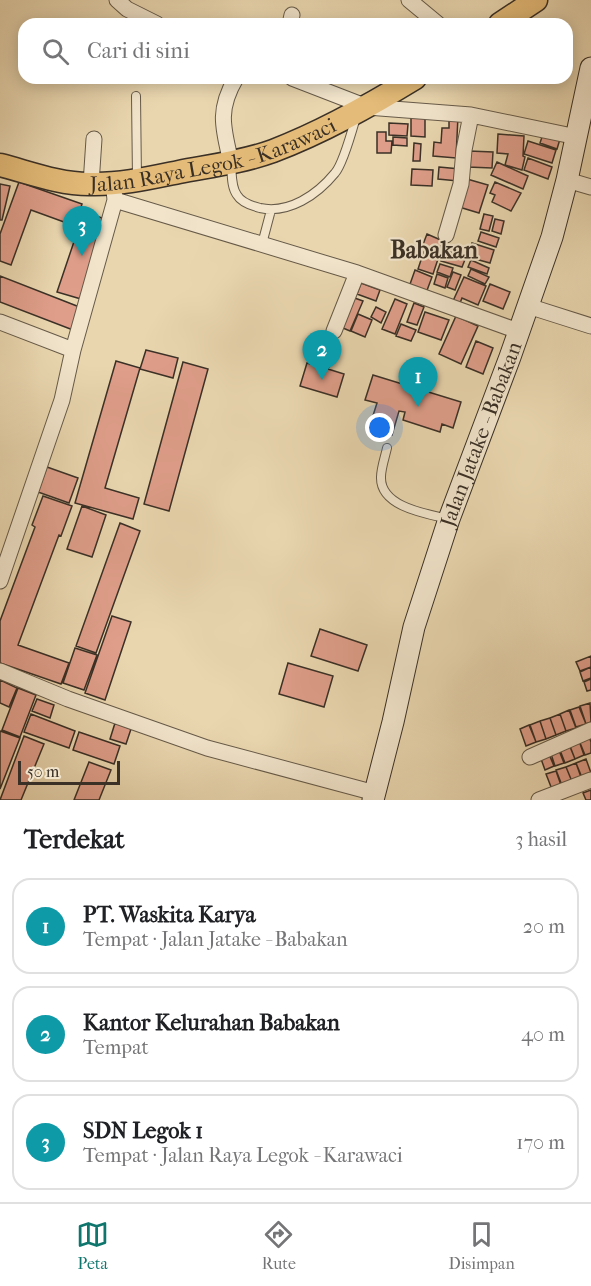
<!DOCTYPE html>
<html lang="id">
<head>
<meta charset="utf-8">
<style>
  body { margin:0; font-family:"IM FELL French Canon",serif; background:#f6f6f6; color:#202124 }
  .scale { position:absolute; left:18px; bottom:15px; width:102px; box-sizing:border-box; padding-left:6px; border:3px solid #3a3026; border-top:0; font-size:16px; line-height:21px; white-space:nowrap; color:#3a3026; -webkit-text-stroke:4px #f1e4cb; paint-order:stroke }
  .you { position:absolute; left:380px; top:428px; width:21px; height:21px; margin:-15px; border:4px solid #fff; border-radius:50%; background:#1a73e8; box-shadow:0 0 0 9px #1a73e833 }
  .badge { display:grid; place-items:center; width:39px; height:39px; border-radius:50%; background:#0f766e; color:#fff; font-size:20px; font-weight:700 }
  .pin { position:absolute; translate:-50% -50px; filter:drop-shadow(0 2px 3px #0008) }
  .pin::after { content:''; position:absolute; top:32px; width:21px; height:18px; background:inherit; clip-path:polygon(0 0,100% 0,50% 100%) }
  .list { margin:0; padding:0; list-style:none }
  h2 { display:flex; justify-content:space-between; align-items:center; height:78px; margin:0; padding:0 24px; font-size:26px }
  h2 small { font-size:20px; font-weight:400; color:#757577 }
  .list li { display:grid; grid-template-columns:39px 1fr auto; gap:18px; align-items:center; box-sizing:border-box; height:96px; margin:0 12px 12px; padding:0 12px; border:2px solid #e0e0e0; border-radius:18px }
  .list b { display:block; font-size:22px; white-space:nowrap }
  .list p { margin:0; font-size:20px; white-space:nowrap; color:#757577 }
  .list em { font-size:20px; font-style:normal; color:#757577 }
  .icon { flex:none; width:33px; height:33px; fill:none; stroke:currentColor; stroke-width:2; stroke-linecap:round; stroke-linejoin:round }
  .map { position:relative; flex:none; width:591px; height:800px; overflow:hidden }
  .search { position:absolute; background:#fff; box-shadow:0 3px 15px #0003; left:18px; right:18px; top:18px; height:66px; display:flex; align-items:center; gap:15px; box-sizing:border-box; padding:0 21px; border-radius:18px; color:#757577; font-size:22px }
  .sheet { height:402px; background:#fff }
  nav { display:flex; justify-content:space-around; align-items:center; box-sizing:border-box; height:84px; border-top:2px solid #e0e0e0; background:#fff; font-size:16px; color:#757577 }
  nav a { display:grid; justify-items:center; gap:3px }
  nav .on { color:#0f766e }
  .map>svg:first-child { display:block }
  .building { fill:#df9e8a; stroke:#3a3026; stroke-width:1.5 }
  .lines { fill:none; stroke-linecap:round; stroke-linejoin:round }
  .lane-casing { stroke:#665a48; stroke-width:10 }
  .street-casing { stroke:#665a48; stroke-width:17 }
  .secondary-casing { stroke:#3a3026; stroke-width:23 }
  .primary-casing { stroke:#3a3026; stroke-width:25 }
  .lane { stroke:#f1e4cb; stroke-width:8 }
  .street { stroke:#f1e4cb; stroke-width:15 }
  .secondary { stroke:#f1e4cb; stroke-width:21 }
  .primary { stroke:#e4bb78; stroke-width:22 }
  .labels { text-anchor:middle; dominant-baseline:central; stroke-width:4.5; stroke-linejoin:round; paint-order:stroke }
  .street-label { font-size:21px; fill:#3a3026; stroke:#f1e4cb }
  .quarter-label { font-size:24px; font-weight:bold; fill:#3a3026; stroke:#f1e4cb }
</style>
</head>
<body>
<div class="map">
<svg width="591" height="800" viewBox="0 0 591 800">
  <rect width="100%" height="100%" fill="#e9d6af"/>
  <filter id="stains"><feTurbulence type="fractalNoise" baseFrequency=".00333" numOctaves="4"/><feColorMatrix values="0 0 0 0 .2 0 0 0 0 .09 0 0 0 0 .02 0 0 0 .5 -.17"/></filter>
  <radialGradient id="worn" r=".72"><stop offset=".6" stop-color="#630" stop-opacity="0"/><stop offset="1" stop-color="#630" stop-opacity=".3"/></radialGradient>
  <path class="building" d="M411,116H425V137L411,136Z
    M449,116H458L456,158L433,156L434,142L441,143L442,128H449Z
    M389,123L408,124L407,136L389,135Z
    M377,132H386V141H392L391,153H377Z
    M498,134L524,136L523,156L525,157L522,170L505,165L508,154L497,153Z
    M543,134L560,139L557,149L540,143Z
    M393,137L407,138V146L393,145Z
    M528,141L556,150L552,163L524,154Z
    M414,143L421,144L420,161H413Z
    M469,151L493,152L492,168L468,167Z
    M528,158L552,167L548,179L524,170Z
    M497,162L528,176L523,189L491,175Z
    M439,167L460,169L458,181L438,179Z
    M412,169L433,170L432,186L411,185Z
    M467,179L488,185L479,213L459,207Z
    M19,182L82,204L75,226L31,210L11,265L0,261V234Z
    M495,182L521,193L511,211L492,202L495,195L490,193Z
    M0,184L10,186L2,220H0Z
    M84,212L108,220L81,299L57,292Z
    M484,214L493,216L489,231L480,229Z
    M495,219L504,221L501,234L492,231Z
    M481,232L499,238L496,247L478,241Z
    M427,234L443,241L438,253L422,247Z
    M472,243L494,250L490,263L468,257Z
    M445,250L466,257L462,267L441,261Z
    M424,251L439,256L433,274L418,269Z
    M471,260L489,268L487,274L468,267Z
    M440,264L453,268L450,277L437,272Z
    M471,269L489,277L485,284L468,276Z
    M415,270L432,277L426,293L409,287Z
    M453,272L461,275L455,290L447,287Z
    M437,274L448,278L445,288L434,284Z
    M0,276L82,308L73,330L0,302Z
    M464,277L486,286L478,305L462,298L460,303L453,301Z
    M361,283L380,290L376,301L357,294Z
    M490,284L510,292L503,309L483,301Z
    M349,296L363,301L350,331L336,325Z
    M395,299L407,304L395,334L382,329Z
    M414,303L424,307L417,325L407,322Z
    M376,307L386,312L381,323L371,317Z
    M425,312L449,320L441,340L418,332Z
    M358,314L372,320L365,337L351,331Z
    M456,316L478,326L461,364L439,354Z
    M401,324L416,330L411,341L396,336Z
    M476,341L493,348L483,374L466,367Z
    M146,350L178,358L173,378L140,369Z
    M116,361L140,368L105,488L139,498L133,519L75,503Z
    M183,362L208,369L169,511L144,504Z
    M307,363L320,367L322,363L330,365L328,369L344,374L337,397L300,386Z
    M373,375L461,402L453,428L442,424L440,432L403,420L405,412L399,411L392,435L369,428L377,403L365,400Z
    M47,467L78,478L69,503L38,492Z
    M43,496L72,506L61,536L59,535L18,645L69,663L61,684L0,663V621L35,527L32,525Z
    M82,506L106,515L92,557L67,549Z
    M120,523L140,531L96,653L76,646Z
    M112,616L131,622L105,700L85,693Z
    M320,629L367,645L358,671L311,656Z
    M75,648L97,655L84,690L63,683Z
    M591,656V667L580,671L576,662Z
    M288,663L333,676L324,707L279,694Z
    M591,667V678L583,681L580,672Z
    M591,679V690L587,691L584,682Z
    M0,680L17,688L9,707L0,703Z
    M18,688L36,695L20,737L2,730Z
    M37,699L54,705L50,718L32,711Z
    M590,703L591,722L586,724L580,706Z
    M579,707L586,724L576,727L570,710Z
    M569,710L576,728L566,731L560,714Z
    M31,714L75,731L69,748L24,732Z
    M560,714L566,731L556,735L550,718Z
    M550,718L556,735L546,739L540,721Z
    M540,721L546,739L536,742L530,725Z
    M115,723L131,729L126,744L110,739Z
    M529,725L536,742L526,746L520,729Z
    M0,731L20,738L0,789Z
    M79,732L120,746L114,764L73,750Z
    M588,734L591,742V753L585,755L578,738Z
    M24,736L44,744L21,800H0Z
    M578,738L584,755L575,759L568,741Z
    M568,742L575,759L565,763L558,745Z
    M558,748L564,763L555,766L550,751Z
    M548,752L554,766L545,770L540,756Z
    M586,759L591,773L583,780L576,763Z
    M89,762L111,770L99,800H74Z
    M576,763L582,780L573,784L566,767Z
    M566,767L573,784L563,788L556,770Z
    M556,771L562,788L553,792L546,774Z
    M591,790V800H586L583,793Z"/>
  <g class="lines">
    <defs>
      <path id="lane" d="M136,96L137,179
        M231,164C232,174 231,187 237,195C241,202 252,206 260,208C289,214 317,195 335,173C343,164 352,131 356,117
        M262,244L271,210
        M387,448C385,457 381,468 381,477C380,507 427,514 449,519"/>
      <path id="street" d="M117,0L127,9L157,24
        M409,0L438,24
        M290,24L292,15
        M292,78L367,107L471,115L577,137
        M231,162C223,128 217,110 236,78
        M567,180L591,187
        M91,184L94,139
        M115,200L357,273L518,331
        M446,235L461,184L464,150L471,115
        M528,306L591,326
        M0,322L73,350
        M334,331L357,273
        M0,581L62,400L73,350L115,200L114,190
        M0,671L68,699L207,748L375,793
        M530,757L591,730
        M539,800L591,780"/>
      <g id="secondary">
        <path id="s1" d="M373,800L393,722L414,627L449,519L510,357L552,237L567,180L591,68"/>
      </g>
      <g id="primary">
        <path d="M500,24L536,0"/>
        <path id="s2" d="M0,165C28,172 59,184 89,184C120,185 150,178 179,172C210,166 243,162 273,151C323,132 369,106 415,78"/>
      </g>
    </defs>
    <use href="#lane" class="lane-casing"/>
    <use href="#street" class="street-casing"/>
    <use href="#secondary" class="secondary-casing"/>
    <use href="#primary" class="primary-casing"/>
    <use href="#lane" class="lane"/>
    <use href="#street" class="street"/>
    <use href="#secondary" class="secondary"/>
    <use href="#primary" class="primary"/>
  </g>
  <g class="labels">
    <g class="street-label">
      <text stroke="none"><textPath href="#s2" startOffset="219">Jalan Raya Legok - Karawaci</textPath></text>
      <text stroke="none"><textPath href="#s1" startOffset="382">Jalan Jatake - Babakan</textPath></text>
    </g>
    <g class="quarter-label">
      <text x="434" y="250">Babakan</text>
    </g>
  </g>
  <rect width="100%" height="100%" filter="url(#stains)"/>
  <rect width="100%" height="100%" fill="url(#worn)"/>
</svg>
<div class="scale">50 m</div>
<div class="you"></div>
<div class="pin badge" style="left:418px;top:407px;background:#0f9aa8">1</div>
<div class="pin badge" style="left:322px;top:380px;background:#0f9aa8">2</div>
<div class="pin badge" style="left:82px;top:256px;background:#0f9aa8">3</div>
<div class="search"><svg class="icon" aria-label="search" viewBox="0 0 24 24"><circle cx="10" cy="10" r="6"/><path d="M15 15l6 6"/></svg>Cari di sini</div>
</div>
<section class="sheet">
<h2>Terdekat<small>3 hasil</small></h2>
<ul class="list">
<li><span class="badge" style="background:#0f9aa8">1</span><div><b>PT. Waskita Karya</b><p>Tempat · Jalan Jatake - Babakan</p></div><em>20 m</em></li>
<li><span class="badge" style="background:#0f9aa8">2</span><div><b>Kantor Kelurahan Babakan</b><p>Tempat</p></div><em>40 m</em></li>
<li><span class="badge" style="background:#0f9aa8">3</span><div><b>SDN Legok 1</b><p>Tempat · Jalan Raya Legok - Karawaci</p></div><em>170 m</em></li>
</ul>
</section>
<nav>
<a class="on"><svg class="icon" aria-label="map" viewBox="0 0 24 24"><path d="M3 6l6-2 6 2 6-2v14l-6 2-6-2-6 2zM9 4v14M15 6v14"/></svg>Peta</a>
<a><svg class="icon" aria-label="directions" viewBox="0 0 24 24"><path d="M12 3l9 9-9 9-9-9zM9 14v-3h6M13 9l2 2-2 2"/></svg>Rute</a>
<a><svg class="icon" aria-label="saved" viewBox="0 0 24 24"><path d="M7 4h10v16l-5-4-5 4z"/></svg>Disimpan</a>
</nav>
</body>
</html>
